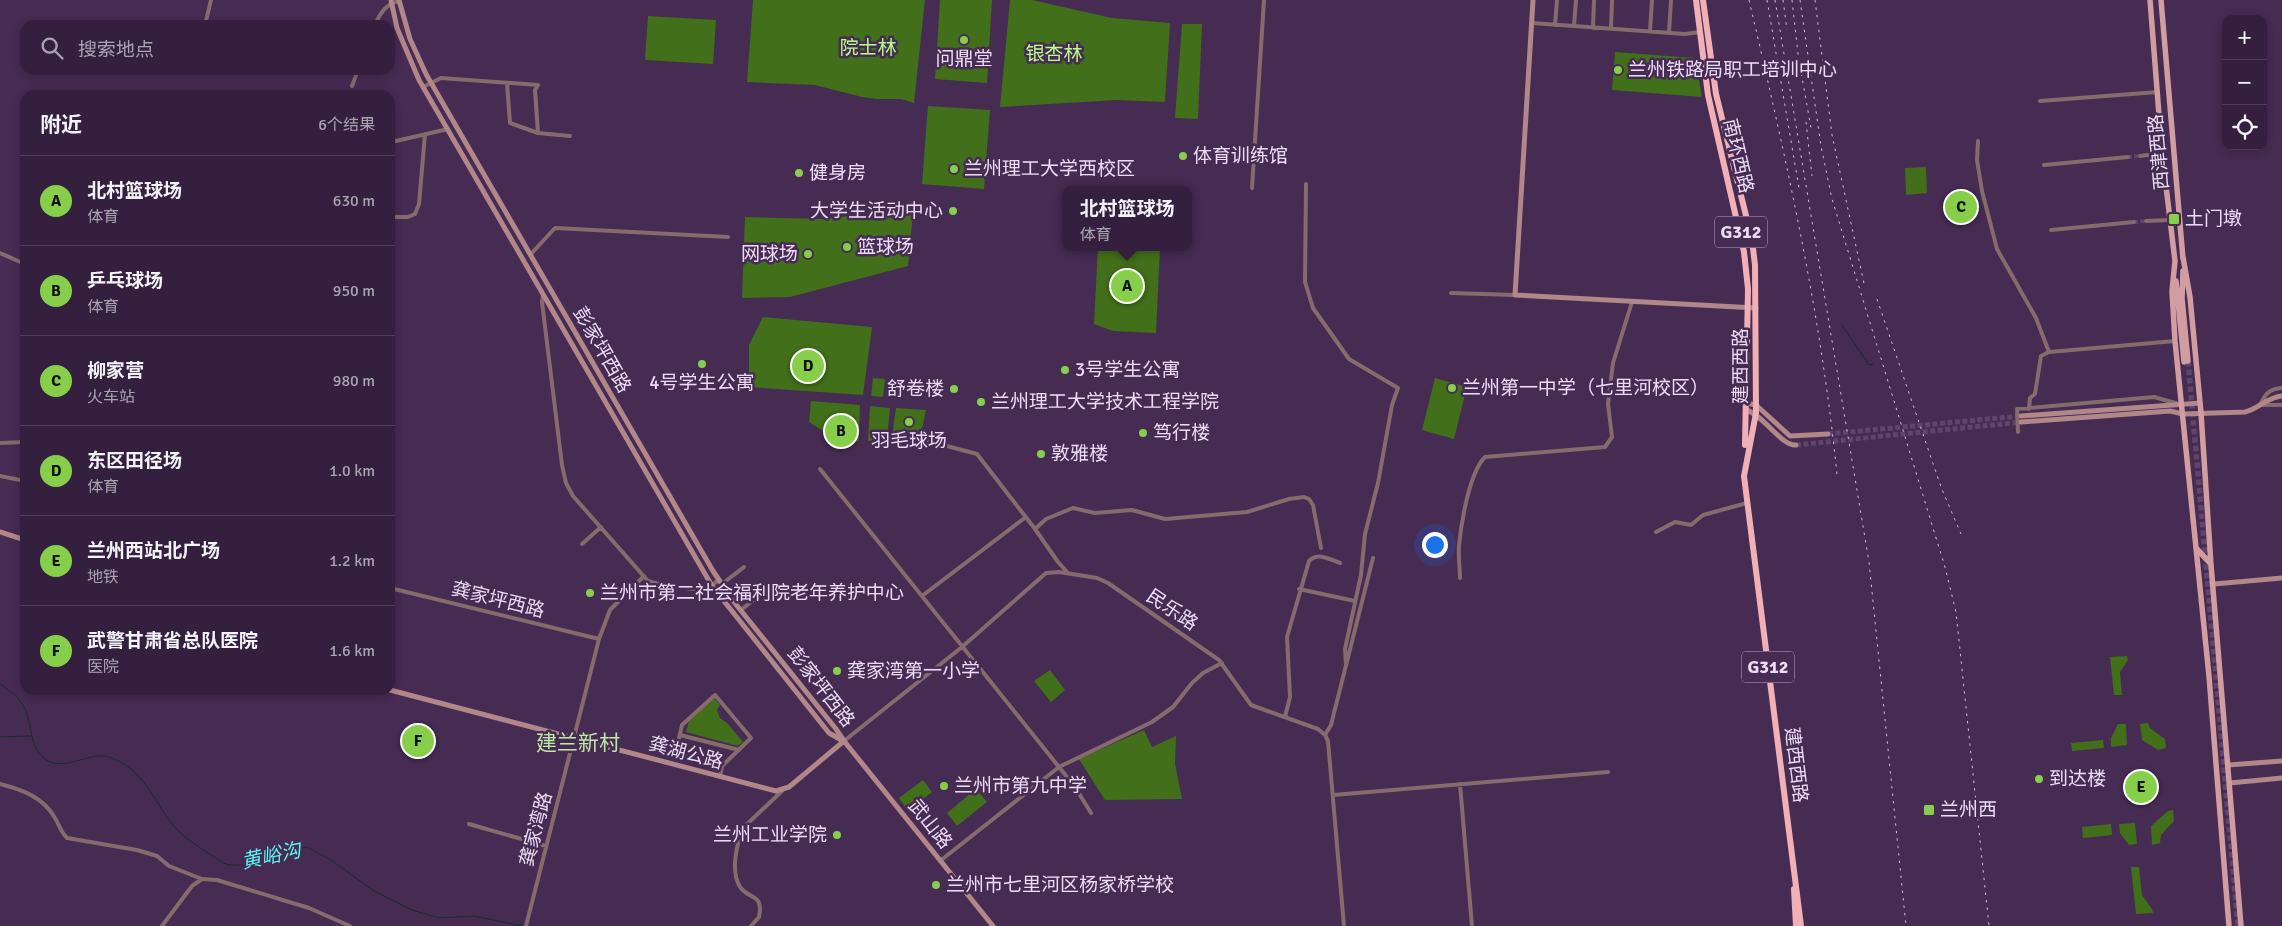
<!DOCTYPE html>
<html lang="zh">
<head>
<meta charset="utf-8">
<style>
  body { margin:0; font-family:Signika,"Noto Sans SC",sans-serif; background:#3c2845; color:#f1f3f6 }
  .controls { position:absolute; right:15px; top:15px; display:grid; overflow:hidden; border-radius:10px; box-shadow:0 2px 8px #0003 }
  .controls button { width:45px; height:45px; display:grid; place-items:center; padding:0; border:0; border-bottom:1px solid #4e3e58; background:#34203e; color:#f1f3f6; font:25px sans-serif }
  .you { position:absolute; left:1434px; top:544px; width:18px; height:18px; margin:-12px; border:4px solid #fff; border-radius:50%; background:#1a73e8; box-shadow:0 0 0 8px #1a73e833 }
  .badge { display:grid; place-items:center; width:32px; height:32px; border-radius:50%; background:#87cf4b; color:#111; font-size:16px; font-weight:700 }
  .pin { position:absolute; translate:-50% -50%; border:2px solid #fff; box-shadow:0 1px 5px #0006 }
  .popup { position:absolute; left:1062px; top:186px; width:130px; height:65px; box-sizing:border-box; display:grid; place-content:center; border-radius:10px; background:#34203e; filter:drop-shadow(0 1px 4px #0005); font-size:16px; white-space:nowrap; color:#a9a3b0 }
  .popup b { font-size:19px; color:#f1f3f6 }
  .popup::after { content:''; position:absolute; left:50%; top:100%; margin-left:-10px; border:10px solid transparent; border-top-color:#34203e }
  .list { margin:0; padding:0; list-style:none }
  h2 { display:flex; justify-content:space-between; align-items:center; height:65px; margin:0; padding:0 20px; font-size:21px }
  h2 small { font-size:16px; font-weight:400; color:#a9a3b0 }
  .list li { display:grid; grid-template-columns:32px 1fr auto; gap:15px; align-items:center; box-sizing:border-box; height:90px; padding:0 20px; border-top:1px solid #4e3e58 }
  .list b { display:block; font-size:19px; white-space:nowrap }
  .list p { margin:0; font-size:16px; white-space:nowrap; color:#a9a3b0 }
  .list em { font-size:16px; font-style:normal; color:#a9a3b0 }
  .icon { flex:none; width:28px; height:28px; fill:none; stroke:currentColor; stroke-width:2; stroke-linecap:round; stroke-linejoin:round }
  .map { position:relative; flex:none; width:2282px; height:926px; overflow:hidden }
  .search { position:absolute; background:#34203e; box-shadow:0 2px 8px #0003; left:20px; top:20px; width:375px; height:55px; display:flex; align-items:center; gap:12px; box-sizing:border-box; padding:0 18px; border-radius:15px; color:#a9a3b0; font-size:19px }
  .panel { position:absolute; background:#34203e; box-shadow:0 2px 8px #0003; left:20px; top:90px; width:375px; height:605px; border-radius:15px }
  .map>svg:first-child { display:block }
  .green { fill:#426f19 }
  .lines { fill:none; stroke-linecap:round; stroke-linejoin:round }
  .stream { stroke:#182c2c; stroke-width:1 }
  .street-tunnel { stroke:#5f456b; stroke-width:4; stroke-dasharray:4 2; stroke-linecap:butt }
  .secondary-tunnel { stroke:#5f456b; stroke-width:5; stroke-dasharray:5 2.5; stroke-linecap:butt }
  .primary-tunnel { stroke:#5f456b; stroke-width:5.5; stroke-dasharray:5.5 3; stroke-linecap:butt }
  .street { stroke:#866b6d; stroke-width:4 }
  .secondary { stroke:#b1878a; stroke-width:5 }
  .primary { stroke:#d29da1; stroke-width:5.5 }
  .highway { stroke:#f0b0b5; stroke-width:6 }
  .rail { stroke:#d0bed9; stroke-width:1; stroke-dasharray:2.5 5; stroke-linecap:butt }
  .poi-dot { fill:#87cf4b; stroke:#462b53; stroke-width:2 }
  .labels { text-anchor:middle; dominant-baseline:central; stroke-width:5; stroke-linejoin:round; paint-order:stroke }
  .shield { fill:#462b53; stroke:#baa6c4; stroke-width:1 }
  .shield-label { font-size:18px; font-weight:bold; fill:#ebdbf4 }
  .park-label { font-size:19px; fill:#b8fc87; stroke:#462b53 }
  .poi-label { font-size:19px; fill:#ebdbf4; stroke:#462b53; text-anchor:start }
  .street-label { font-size:19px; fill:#ebdbf4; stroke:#462b53 }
  .water-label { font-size:20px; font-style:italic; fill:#59f7f4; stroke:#462b53 }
  .quarter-label { font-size:21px; fill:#bfe8a4; stroke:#462b53 }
</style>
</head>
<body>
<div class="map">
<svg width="2282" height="926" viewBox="0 0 2282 926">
  <rect width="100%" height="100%" fill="#462b53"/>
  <path class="green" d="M753,0H925L914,103L901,99H876L862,97L815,85L747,82Z
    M940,0H992L987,83L935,79Z
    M1010,0H1032L1112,18L1170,23L1165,102L1117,100L1000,107Z
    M648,16L716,20L713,64L645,60Z
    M1182,24H1202L1198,119L1175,118Z
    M1615,52L1695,58L1702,97L1612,90Z
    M928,106L990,110L984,189L922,184Z
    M1926,167L1927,193L1906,195L1905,168Z
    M891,211L913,213L908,266L790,297L742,298L745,217L823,219Z
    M1098,247L1160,248L1156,333L1113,331L1094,324Z
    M763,317L872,327L863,395L749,387V345Z
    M873,378L885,379L883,397L871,396Z
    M1435,378L1467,387L1454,439L1422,430Z
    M811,401L860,405L859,441L845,445L809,422Z
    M870,406L890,408L887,438L868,441Z
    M896,408L926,410L921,434L910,441L892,437Z
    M2127,656L2128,660L2120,672L2122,695H2114L2110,657Z
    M1050,670L1065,690L1051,702L1034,681Z
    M714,698L720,705L717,710L720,718L727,723L743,742L738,746L686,732L689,721Z
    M2148,723L2150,728L2165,739L2166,748L2158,750L2142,740L2140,724Z
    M2118,724H2126L2127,745L2111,747V738Z
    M1144,730L1152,747L1176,736L1175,764L1182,799L1105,800L1079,759Z
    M2103,740L2104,748L2072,751L2071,743Z
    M923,780L932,792L908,811L899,798Z
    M976,789L987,802L957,826L947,813Z
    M2173,810L2174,821L2161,835L2160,843L2152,845L2151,826L2168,811Z
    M2135,823L2137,844L2129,845L2120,833L2119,824Z
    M2111,824L2112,835L2083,838L2082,827Z
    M2131,867H2139L2142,895L2152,909L2153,913L2136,914Z"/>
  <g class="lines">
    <path class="stream" d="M1842,325L1869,365L1873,364
      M0,684C9,690 19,697 24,707C33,725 28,745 45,759C62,772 86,754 104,756C110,757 117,760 122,763C143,773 158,806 172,824C186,841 206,851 223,863L229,865H248L281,851L307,847L331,860L374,891L412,910L439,918L474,916L523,926
      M0,737L31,736"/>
    <path class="street-tunnel" d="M2128,157L2140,156
      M2134,222L2146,221"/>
    <path class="secondary-tunnel" d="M1828,434L2020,416
      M1796,445L2021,422"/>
    <path class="primary-tunnel" d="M2188,361L2238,926"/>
    <path class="street" d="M1532,23L1685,34L1700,32
      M205,25L211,0
      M375,25C380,13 386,4 399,1
      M1555,25L1557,0
      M1574,26L1576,0
      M1593,28L1594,0
      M1611,29L1612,0
      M1650,31L1652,0
      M1669,33L1671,0
      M352,86L358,70
      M423,87L441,78L538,85L535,90L538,133L510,123L507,83
      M2040,101L2158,92
      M538,133L570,136
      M396,141L448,129
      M1978,141L1977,160L1982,191L1997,249L2036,318L2049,352
      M2140,156L2162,153
      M2044,165L2128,157
      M1306,184L1305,282L1313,308L1349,359L1398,388L1392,405L1378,483L1365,534L1361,575L1345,649L1346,665
      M1252,188L1264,0
      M390,217H408L415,214L419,204L425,134
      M2146,221L2170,220
      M2051,230L2134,222
      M0,253L25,264
      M530,255L555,228L728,237
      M1451,293L1515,295
      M543,295L542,302L562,465L566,483L573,496L648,581C660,585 693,591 705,588C711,587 714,583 719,580
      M2282,388C2269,389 2266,393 2260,405H2282
      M2029,409L2030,398L2035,394L2041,356L2049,352L2175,341
      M2018,432L2017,409L2154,397L2179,404
      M928,441L977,454L1035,529L1058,562L1068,573
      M0,443L25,442
      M820,469L1075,787L1091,813
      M0,476L25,481
      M1035,529L1046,519L1073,508L1095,513L1132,510L1165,519L1247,512L1289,499L1304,497L1309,499L1313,505L1321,548
      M1656,532L1675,522L1691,525L1703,515L1747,503
      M582,544L601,527
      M1460,578C1460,568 1458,556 1459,546C1461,524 1469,473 1485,457L1605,447L1612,437L1608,404L1613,363L1632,302
      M722,584L744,567
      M390,588L599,639
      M1299,589L1355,601
      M922,596L1026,517
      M741,610L771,586
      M1285,717L1290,697L1287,637L1309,561C1318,552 1329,559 1340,563
      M680,735L739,750
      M1325,735L1331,725L1373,558
      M844,741L962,647L1046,573L1059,572L1097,578L1108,583L1219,660L1251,705L1318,729L1325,735L1328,741L1344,926
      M720,777L722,766L751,738L715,695L682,725L675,755L722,766
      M0,784C23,790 43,797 55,818C60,826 60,831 67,838L137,850L157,856L169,866L202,879
      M1460,784L1472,926
      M1333,795L1608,772
      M469,824L546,846
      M940,861L1059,767L1152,722L1173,707L1192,683L1203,673L1222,663
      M162,926L192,886L202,879L217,880L309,908L350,926
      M526,926L599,639L610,610L644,576
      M751,926L759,917C764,893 749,900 740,887C730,871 737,843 743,828L782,791"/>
    <path class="secondary" d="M391,0L397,28L419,80L712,586L829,733L843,741
      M399,0L410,39L426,74L713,571L734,602L836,729L844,741L993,926
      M1533,0L1515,295L1756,308
      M1746,403L1756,405L1790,436L1828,434
      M1746,410C1764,415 1781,446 1796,445
      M2021,416L2200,403
      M2021,422L2170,411L2183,414L2245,412C2259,409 2267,397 2282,396
      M0,532L25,540
      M2214,584L2282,578
      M390,690L776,791L789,787L844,741
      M2228,765L2282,761
      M2230,783L2282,778"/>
    <path class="primary" d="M2150,0L2162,153L2175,261L2172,291L2175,341L2209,676L2229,926
      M2161,0L2183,259
      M2183,257L2190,297L2201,413L2211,565L2241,926
      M2183,271L2182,298L2188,361
      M2176,281L2184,362
      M2196,548L2210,563"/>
    <path class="highway" d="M1696,0L1708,95L1744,252L1748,289L1745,445
      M1703,0L1716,94L1752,240L1755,265L1756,413L1744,476L1801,926
      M1794,889L1796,926"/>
    <path class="rail" d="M1749,0C1786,158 1821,313 1837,475
      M1767,0L1799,188
      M1775,0L1869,562L1906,926
      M1783,0L1787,30
      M1792,0L1800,72
      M1800,0L1821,146L1832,199L1945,567L1956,612L1989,926
      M1815,0L1832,135L1865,288
      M1800,66L1811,128
      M1806,122L1812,176
      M1877,299L1941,487L1961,534"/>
  </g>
  <g class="poi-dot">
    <circle cx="964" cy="40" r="5"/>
    <circle cx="1618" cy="70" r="5"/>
    <circle cx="1183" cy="156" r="5"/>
    <circle cx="954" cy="169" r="5"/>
    <circle cx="799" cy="173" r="5"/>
    <circle cx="953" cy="211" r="5"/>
    <rect x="2168" y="213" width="12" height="12" rx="2.5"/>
    <circle cx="847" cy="247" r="5"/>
    <circle cx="808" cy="254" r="5"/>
    <circle cx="702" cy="364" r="5"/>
    <circle cx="1065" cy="370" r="5"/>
    <circle cx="1452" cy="388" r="5"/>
    <circle cx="954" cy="389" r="5"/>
    <circle cx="981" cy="402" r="5"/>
    <circle cx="909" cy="422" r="5"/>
    <circle cx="1143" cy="433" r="5"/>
    <circle cx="1041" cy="454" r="5"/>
    <circle cx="590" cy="593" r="5"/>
    <circle cx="837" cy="671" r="5"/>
    <circle cx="2039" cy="779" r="5"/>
    <circle cx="944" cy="786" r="5"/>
    <rect x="1923" y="804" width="12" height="12" rx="2.5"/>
    <circle cx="837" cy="835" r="5"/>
    <circle cx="936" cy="885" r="5"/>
  </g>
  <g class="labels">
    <g class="shield">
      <rect x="1715" y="216.5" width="52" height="31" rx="4"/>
      <rect x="1742" y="651.5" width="52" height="31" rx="4"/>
    </g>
    <g class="shield-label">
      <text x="1741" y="232">G312</text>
      <text x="1768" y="667">G312</text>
    </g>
    <g class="park-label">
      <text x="868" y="48">院士林</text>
      <text x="1054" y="54">银杏林</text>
    </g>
    <g class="poi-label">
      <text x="964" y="59" text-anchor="middle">问鼎堂</text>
      <text x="1628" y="70">兰州铁路局职工培训中心</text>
      <text x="1193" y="156">体育训练馆</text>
      <text x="964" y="169">兰州理工大学西校区</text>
      <text x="809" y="173">健身房</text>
      <text x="943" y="211" text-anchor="end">大学生活动中心</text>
      <text x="2185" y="219">土门墩</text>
      <text x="857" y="247">篮球场</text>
      <text x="798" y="254" text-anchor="end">网球场</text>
      <text x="1075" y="370">3号学生公寓</text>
      <text x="702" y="383" text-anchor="middle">4号学生公寓</text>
      <text x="1462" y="388">兰州第一中学（七里河校区）</text>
      <text x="944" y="389" text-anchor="end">舒卷楼</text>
      <text x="991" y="402">兰州理工大学技术工程学院</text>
      <text x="1153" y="433">笃行楼</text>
      <text x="909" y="441" text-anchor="middle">羽毛球场</text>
      <text x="1051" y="454">敦雅楼</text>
      <text x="600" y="593">兰州市第二社会福利院老年养护中心</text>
      <text x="847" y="671">龚家湾第一小学</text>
      <text x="2049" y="779">到达楼</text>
      <text x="954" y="786">兰州市第九中学</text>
      <text x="1940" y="810">兰州西</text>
      <text x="827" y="835" text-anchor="end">兰州工业学院</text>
      <text x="946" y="885">兰州市七里河区杨家桥学校</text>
    </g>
    <g class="street-label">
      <text transform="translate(2159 152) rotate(-95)">西津西路</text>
      <text transform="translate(1738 156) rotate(77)">南环西路</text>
      <text transform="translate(602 350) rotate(60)">彭家坪西路</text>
      <text transform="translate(1741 366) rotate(-90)">建西西路</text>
      <text transform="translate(498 600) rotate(14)">龚家坪西路</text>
      <text transform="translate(1172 610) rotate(34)">民乐路</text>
      <text transform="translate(821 687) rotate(52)">彭家坪西路</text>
      <text transform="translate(686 753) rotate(15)">龚湖公路</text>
      <text transform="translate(1796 765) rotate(83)">建西西路</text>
      <text transform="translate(930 824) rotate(51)">武山路</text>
      <text transform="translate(536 829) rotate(-75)">龚家湾路</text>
    </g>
    <g class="water-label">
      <text transform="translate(271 856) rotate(-12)">黄峪沟</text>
    </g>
    <g class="quarter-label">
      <text x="578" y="743">建兰新村</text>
    </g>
  </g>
</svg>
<div class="controls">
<button>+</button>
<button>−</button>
<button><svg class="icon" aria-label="locate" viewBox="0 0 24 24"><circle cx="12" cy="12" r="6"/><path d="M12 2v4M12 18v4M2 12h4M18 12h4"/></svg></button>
</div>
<div class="you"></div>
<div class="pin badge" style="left:1127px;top:286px">A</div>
<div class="popup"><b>北村篮球场</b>体育</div>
<div class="pin badge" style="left:841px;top:431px">B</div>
<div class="pin badge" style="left:1961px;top:207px">C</div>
<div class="pin badge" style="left:808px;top:366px">D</div>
<div class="pin badge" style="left:2141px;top:787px">E</div>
<div class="pin badge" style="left:418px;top:741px">F</div>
<div class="search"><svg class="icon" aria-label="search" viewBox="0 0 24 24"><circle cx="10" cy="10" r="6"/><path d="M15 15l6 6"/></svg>搜索地点</div>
<section class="panel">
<h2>附近<small>6个结果</small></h2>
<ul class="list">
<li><span class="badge">A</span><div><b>北村篮球场</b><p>体育</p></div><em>630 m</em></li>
<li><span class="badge">B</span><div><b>乒乓球场</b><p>体育</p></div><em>950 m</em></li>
<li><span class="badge">C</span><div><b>柳家营</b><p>火车站</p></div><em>980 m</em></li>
<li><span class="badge">D</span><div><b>东区田径场</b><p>体育</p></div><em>1.0 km</em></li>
<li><span class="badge">E</span><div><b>兰州西站北广场</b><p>地铁</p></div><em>1.2 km</em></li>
<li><span class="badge">F</span><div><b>武警甘肃省总队医院</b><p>医院</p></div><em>1.6 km</em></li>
</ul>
</section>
</div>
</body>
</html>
